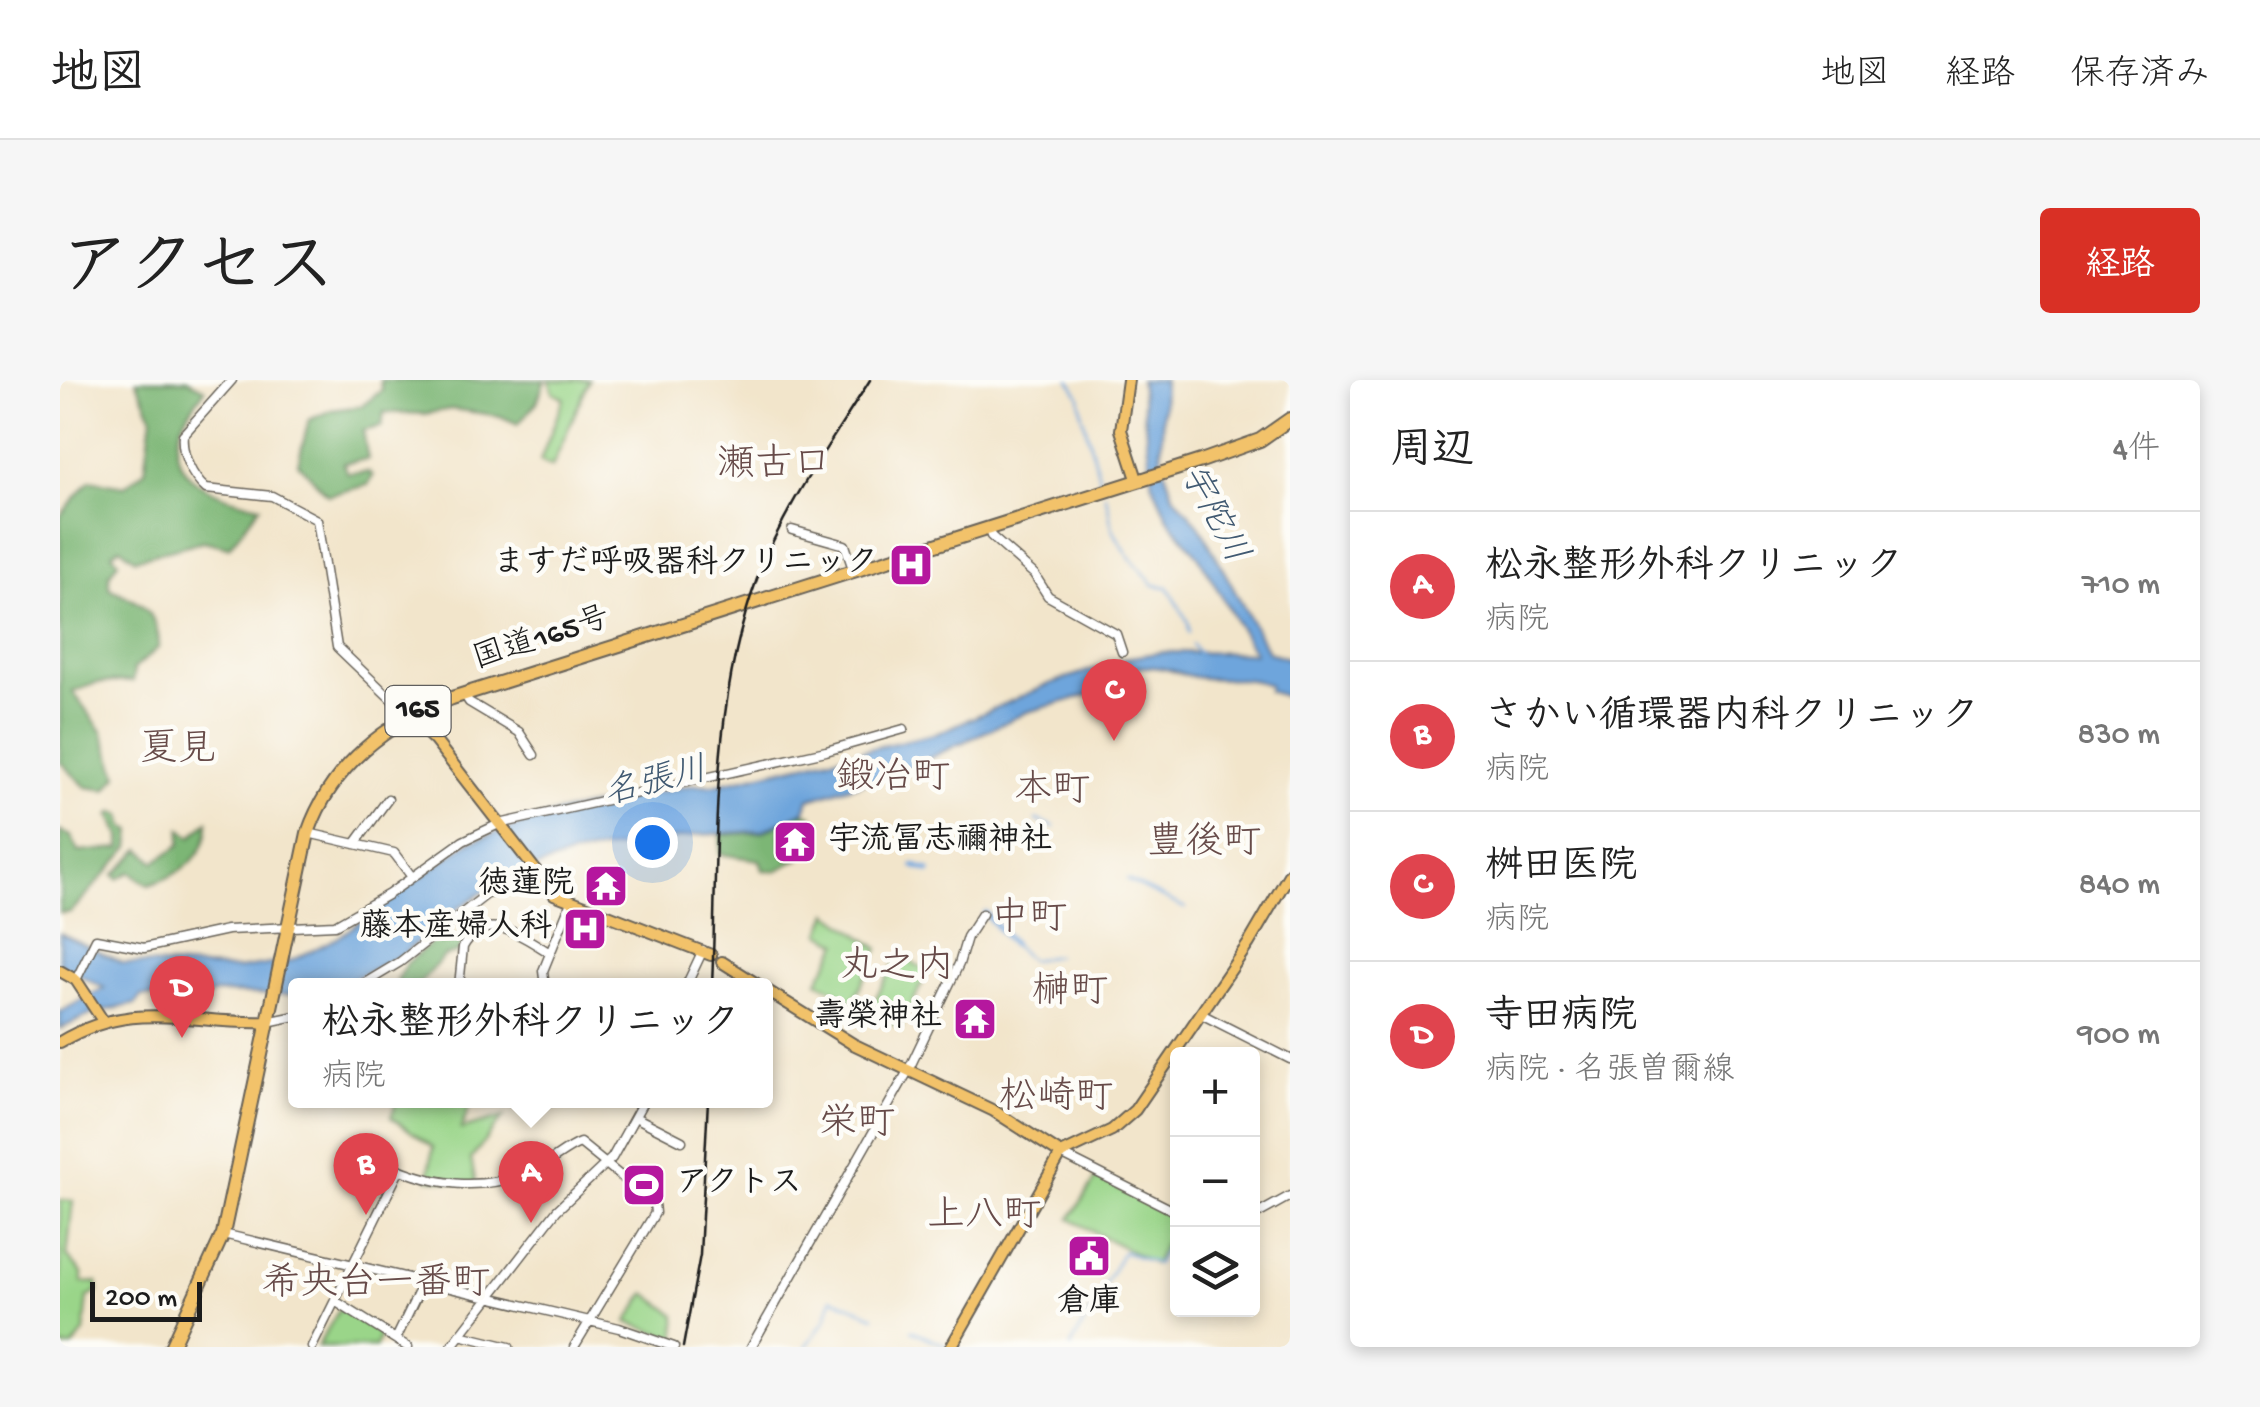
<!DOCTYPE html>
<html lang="ja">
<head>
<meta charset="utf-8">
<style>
  body { margin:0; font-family:"Gochi Hand","Klee One",sans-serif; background:#f6f6f6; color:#222 }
  .controls { position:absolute; right:30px; bottom:30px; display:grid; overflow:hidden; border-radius:10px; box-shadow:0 5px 15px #0003 }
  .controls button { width:90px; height:90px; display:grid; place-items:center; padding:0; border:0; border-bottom:2px solid #e0e0e0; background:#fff; color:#222; font:50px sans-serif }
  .scale { position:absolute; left:30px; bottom:25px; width:112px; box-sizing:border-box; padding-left:10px; border:5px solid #1c1c1c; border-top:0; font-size:28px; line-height:35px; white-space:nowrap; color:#1c1c1c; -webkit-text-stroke:8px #fdfcf7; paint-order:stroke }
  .you { position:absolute; left:592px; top:462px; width:35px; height:35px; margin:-25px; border:8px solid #fff; border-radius:50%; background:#1a73e8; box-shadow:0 0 0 15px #1a73e833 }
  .badge { display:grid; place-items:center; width:65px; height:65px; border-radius:50%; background:#d93025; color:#fff; font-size:32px; font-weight:700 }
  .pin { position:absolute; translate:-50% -82px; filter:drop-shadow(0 2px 5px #0008) }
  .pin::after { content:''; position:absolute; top:52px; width:35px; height:30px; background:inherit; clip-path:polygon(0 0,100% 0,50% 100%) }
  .popup { position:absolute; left:228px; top:598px; width:485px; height:130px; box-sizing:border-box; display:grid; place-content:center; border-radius:10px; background:#fff; filter:drop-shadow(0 2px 8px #0005); font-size:32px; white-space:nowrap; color:#767676 }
  .popup b { font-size:38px; color:#222 }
  .popup::after { content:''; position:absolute; left:50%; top:100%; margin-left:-20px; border:20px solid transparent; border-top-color:#fff }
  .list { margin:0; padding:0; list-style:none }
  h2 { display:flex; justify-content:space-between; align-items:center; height:130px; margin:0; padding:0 40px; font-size:42px }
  h2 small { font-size:32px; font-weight:400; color:#767676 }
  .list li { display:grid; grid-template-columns:65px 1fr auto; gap:30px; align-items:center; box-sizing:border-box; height:150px; padding:0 40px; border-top:2px solid #e0e0e0 }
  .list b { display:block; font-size:38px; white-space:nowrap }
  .list p { margin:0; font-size:32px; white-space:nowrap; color:#767676 }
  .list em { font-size:32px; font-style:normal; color:#767676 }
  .icon { flex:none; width:55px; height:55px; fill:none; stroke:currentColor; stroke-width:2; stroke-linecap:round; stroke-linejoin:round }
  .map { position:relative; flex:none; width:1230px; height:967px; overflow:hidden; border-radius:10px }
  header { display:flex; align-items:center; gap:60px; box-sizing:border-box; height:140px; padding:0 50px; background:#fff; border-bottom:2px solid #e0e0e0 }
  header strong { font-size:48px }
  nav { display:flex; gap:55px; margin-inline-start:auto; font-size:35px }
  .intro { display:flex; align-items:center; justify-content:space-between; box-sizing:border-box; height:240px; padding:0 60px }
  h1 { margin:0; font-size:70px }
  .button { padding:25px 45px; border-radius:10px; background:#d93025; color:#fff; font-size:35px; font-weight:700 }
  main { display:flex; gap:60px; padding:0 60px }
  aside { flex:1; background:#fff; border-radius:10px; box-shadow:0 5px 15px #0003 }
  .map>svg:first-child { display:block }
  .green { fill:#9ad589; stroke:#5b7852; stroke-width:2.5 }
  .forest { fill:#7bb675; stroke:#4c6948; stroke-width:2.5 }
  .water { fill:#6ea5dc; stroke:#45607c; stroke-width:2.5 }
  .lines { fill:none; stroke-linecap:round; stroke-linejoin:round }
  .stream { stroke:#6ea5dc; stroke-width:2.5 }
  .river { stroke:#6ea5dc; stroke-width:6 }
  .minor-casing { stroke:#676259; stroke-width:11 }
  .major-casing { stroke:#676259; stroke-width:14 }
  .highway-casing { stroke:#676259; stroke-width:16 }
  .minor { stroke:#fff; stroke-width:8 }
  .major { stroke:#f2c26a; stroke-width:10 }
  .highway { stroke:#f2c26a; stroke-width:12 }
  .rail { stroke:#1c1c1c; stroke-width:2.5 }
  .labels { text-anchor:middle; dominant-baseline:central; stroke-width:9; stroke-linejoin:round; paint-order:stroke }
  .shield { fill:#fdfcf7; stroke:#605f5e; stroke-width:2.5 }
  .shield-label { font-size:30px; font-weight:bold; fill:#1c1c1c }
  .poi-label { font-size:32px; font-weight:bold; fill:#1c1c1c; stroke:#fdfcf7; text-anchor:end }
  .street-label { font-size:32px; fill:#1c1c1c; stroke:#fdfcf7 }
  .water-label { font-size:35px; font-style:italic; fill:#415a72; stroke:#fdfcf7 }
  .quarter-label { font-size:38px; fill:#674b49; stroke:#fdfcf7 }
</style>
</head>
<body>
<header>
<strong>地図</strong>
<nav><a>地図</a><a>経路</a><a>保存済み</a></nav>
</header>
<div class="intro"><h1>アクセス</h1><a class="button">経路</a></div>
<main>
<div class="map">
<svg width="1230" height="967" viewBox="0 0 1230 967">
  <rect width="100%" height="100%" fill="#fdfcf7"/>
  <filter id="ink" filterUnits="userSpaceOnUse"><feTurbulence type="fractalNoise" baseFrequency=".01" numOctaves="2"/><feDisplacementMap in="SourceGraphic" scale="20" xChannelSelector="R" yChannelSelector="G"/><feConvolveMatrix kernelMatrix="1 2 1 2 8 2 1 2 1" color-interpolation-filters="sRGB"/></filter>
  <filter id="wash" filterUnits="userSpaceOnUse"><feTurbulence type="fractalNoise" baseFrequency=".0048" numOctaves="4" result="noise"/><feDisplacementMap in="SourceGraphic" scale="40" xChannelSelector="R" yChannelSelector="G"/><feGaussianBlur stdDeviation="2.25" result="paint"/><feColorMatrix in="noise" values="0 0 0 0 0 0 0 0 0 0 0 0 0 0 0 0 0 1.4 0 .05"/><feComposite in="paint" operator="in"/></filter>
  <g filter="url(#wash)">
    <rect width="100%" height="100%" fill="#f2e5cb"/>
    <path class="green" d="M489,0H529L492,87L480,81L504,18L493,12Z
      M769,533L819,569L793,621L758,601L779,563L761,553Z
      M839,575L868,591L841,647L806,636Z
      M412,720L401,749L443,737L411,779L416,804L368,799L373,767L331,737L337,721Z
      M1037,797L1117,838L1094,884L1010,839Z
      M0,820L13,821L7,876L22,893V903L37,902L38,912L28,917L24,952L13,967H0Z
      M586,913L616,935L617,959L567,942Z
      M280,928L320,954L316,967H257Z"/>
    <path class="forest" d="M76,0H127L145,9C137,22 124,36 120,50C103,102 165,118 200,126L169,167L143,161L75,179L60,167L52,173L58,181L49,195V208C79,221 99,232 99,267L74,289L73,301L36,303L13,312L42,351L58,396L46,410L26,407L0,382V136L30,100L65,106L85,90L92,36Z
      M320,0H485L477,22L458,44L440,36L391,29L364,34L324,32L322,46L303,51L308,79L283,83L288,93L309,92L313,96L308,105L268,115L238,83L249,40L272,30L302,26L322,10Z
      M54,432L62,435L65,447L72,450L70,467L11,532L0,533V451L11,456L19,472L61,468V456L50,435Z
      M742,433L752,435V446L721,455L727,478L739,479L716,491L703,490L700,480L660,474L661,455L702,452Z
      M148,441C149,476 120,495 89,505L70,492L58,499L54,495L81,469L95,482L120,465L121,449L131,457Z
      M377,558L380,563L396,558L402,563L399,572L384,576L358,605H339L337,599L346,584Z"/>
    <path class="water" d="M1080,0H1104L1101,80L1113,114L1140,147L1208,272L1230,279V318L1208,311L1209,305C1183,295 1162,301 1135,297C1113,292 1105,286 1080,287L1066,305L967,332L844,390L749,419L745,431L702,451L637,455L512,475L442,500L394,531L343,574L281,605L236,606V615L156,613L133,620L81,616L76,624L34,633L0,649V632L44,608L0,585V553L62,583L178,589L230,581L279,557L409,462L497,433L633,405H654L878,353L992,303L1071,277L1104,272L1194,273L1139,177L1109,140L1092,103Z"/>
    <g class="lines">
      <path class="stream" d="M1010,0L1020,17L1022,35
        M1023,38L1042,107
        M1045,115C1051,129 1048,141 1055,153C1065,173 1079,188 1094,205L1108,207L1128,242L1129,253
        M1132,265L1140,275
        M976,440L995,447
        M1067,500L1125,528
        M952,564L970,580L996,576
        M852,950L887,966
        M746,967L766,939L772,918L815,936
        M1011,967L1061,875L1064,872L1097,884L1118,844"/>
      <path class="river" d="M854,486L869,491
        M925,533L952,564"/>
    </g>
  </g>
  <g filter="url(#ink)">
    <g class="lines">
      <defs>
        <path id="minor" d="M172,0L123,55C121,74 132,97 146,109L212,116L257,140L277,267L349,336
          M928,147L931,156L974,194L988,216L1056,254L1062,272
          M732,150L785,165L793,189
          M404,314L409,322L459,352L474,375
          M248,453L334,473L352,497
          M295,464L328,419
          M16,600L36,559L84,568L167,550L275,545L329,514L403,461L439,444L766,371L844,349
          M300,606L340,582L427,514L482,503
          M399,606L403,567C425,528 464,557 490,573
          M485,606L483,591L511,522
          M626,606L643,570
          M1141,634L1230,679
          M207,642L236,636
          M575,737L622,761
          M1001,774L1118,833
          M314,778C369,806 422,815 480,787C494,780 506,768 520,763L594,823L595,833L514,967
          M1192,837L1230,816
          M163,854L559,948L614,967
          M275,921L348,967
          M400,955L449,967
          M336,959L364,901
          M252,967L339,791
          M391,967L497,830L552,778L584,720
          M691,967L848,691L899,584L907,557L922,534"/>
        <path id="major" d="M1068,0L1061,50L1077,99
          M349,336L375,361L494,514L651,575
          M662,582L700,606
          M0,591L16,600L43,641
          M706,610L793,664L934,731L1001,774
          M0,662C75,617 128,645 207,642
          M891,967L1001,774L1052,750L1075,730L1189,563L1230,493"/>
        <path id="highway" d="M111,967L163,854L248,453C271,386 327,342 392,318L1141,81L1200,60L1230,39"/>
      </defs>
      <use href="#minor" class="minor-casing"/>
      <use href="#major" class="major-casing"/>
      <use href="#highway" class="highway-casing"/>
      <use href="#minor" class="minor"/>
      <use href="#major" class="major"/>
      <use href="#highway" class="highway"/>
      <path class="rail" d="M652,606C658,470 649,328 697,199C723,128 770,64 810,0
        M623,967L640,875L648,720"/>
    </g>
  </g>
  <defs>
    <symbol id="hospital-square" viewBox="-11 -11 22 22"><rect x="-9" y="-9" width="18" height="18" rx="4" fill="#b5179e" stroke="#fdfcf7"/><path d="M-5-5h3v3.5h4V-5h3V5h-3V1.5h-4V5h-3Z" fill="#fff"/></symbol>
    <symbol id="temple-square" viewBox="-11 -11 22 22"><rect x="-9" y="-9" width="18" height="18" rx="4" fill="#b5179e" stroke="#fdfcf7"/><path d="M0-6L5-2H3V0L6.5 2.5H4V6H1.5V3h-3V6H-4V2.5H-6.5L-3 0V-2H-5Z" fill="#fff"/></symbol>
    <symbol id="stadium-square" viewBox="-11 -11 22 22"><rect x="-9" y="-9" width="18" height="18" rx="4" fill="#b5179e" stroke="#fdfcf7"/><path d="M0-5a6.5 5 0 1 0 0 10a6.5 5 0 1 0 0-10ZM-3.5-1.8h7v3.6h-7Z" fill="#fff"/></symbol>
    <symbol id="civic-square" viewBox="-11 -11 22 22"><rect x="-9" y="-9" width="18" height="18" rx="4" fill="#b5179e" stroke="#fdfcf7"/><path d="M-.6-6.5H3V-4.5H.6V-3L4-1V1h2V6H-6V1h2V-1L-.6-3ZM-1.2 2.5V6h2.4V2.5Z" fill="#fff"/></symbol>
  </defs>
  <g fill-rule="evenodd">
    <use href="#hospital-square" x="826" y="160" width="50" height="50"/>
    <use href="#temple-square" x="710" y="437" width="50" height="50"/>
    <use href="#temple-square" x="521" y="481" width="50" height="50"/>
    <use href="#hospital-square" x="500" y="524" width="50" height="50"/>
    <use href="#temple-square" x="890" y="614" width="50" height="50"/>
    <use href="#stadium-square" x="559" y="780" width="50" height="50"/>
    <use href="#civic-square" x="1004" y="851" width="50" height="50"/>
  </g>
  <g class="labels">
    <rect class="shield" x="325.5" y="306" width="65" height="50" rx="8"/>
    <g class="shield-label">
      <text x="358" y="331">165</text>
    </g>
    <g class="poi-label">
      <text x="818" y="185">ますだ呼吸器科クリニック</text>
      <text x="768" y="462" text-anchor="start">宇流冨志禰神社</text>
      <text x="514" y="506">徳蓮院</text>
      <text x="492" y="549">藤本産婦人科</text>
      <text x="882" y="639">壽榮神社</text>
      <text x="616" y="805" text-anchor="start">アクトス</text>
      <text x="1029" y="924" text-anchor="middle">倉庫</text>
    </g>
    <g class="street-label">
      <text transform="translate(482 260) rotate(-18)">国道165号</text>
    </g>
    <g class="water-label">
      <text transform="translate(1152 135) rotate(62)">宇陀川</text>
      <text transform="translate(596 404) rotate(-14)">名張川</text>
    </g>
    <g class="quarter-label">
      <text x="714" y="87">瀬古口</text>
      <text x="118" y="372">夏見</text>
      <text x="833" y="400">鍛冶町</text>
      <text x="992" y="413">本町</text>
      <text x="1144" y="465">豊後町</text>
      <text x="969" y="541">中町</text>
      <text x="837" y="589">丸之内</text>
      <text x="1010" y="614">榊町</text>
      <text x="996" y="720">松崎町</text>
      <text x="797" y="746">栄町</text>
      <text x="924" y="838">上八町</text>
      <text x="316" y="906">希央台一番町</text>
    </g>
  </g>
</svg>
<div class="controls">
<button>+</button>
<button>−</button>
<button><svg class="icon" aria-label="layers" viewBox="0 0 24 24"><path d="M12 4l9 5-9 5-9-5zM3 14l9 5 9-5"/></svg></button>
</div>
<div class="scale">200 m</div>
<div class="you"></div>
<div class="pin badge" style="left:471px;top:843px;background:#e0444e">A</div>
<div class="popup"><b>松永整形外科クリニック</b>病院</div>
<div class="pin badge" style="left:306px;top:835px;background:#e0444e">B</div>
<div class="pin badge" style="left:1054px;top:361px;background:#e0444e">C</div>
<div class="pin badge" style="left:122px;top:658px;background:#e0444e">D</div>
</div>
<aside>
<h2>周辺<small>4件</small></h2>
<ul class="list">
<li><span class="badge" style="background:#e0444e">A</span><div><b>松永整形外科クリニック</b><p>病院</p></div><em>710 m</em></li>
<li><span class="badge" style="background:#e0444e">B</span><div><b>さかい循環器内科クリニック</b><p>病院</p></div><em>830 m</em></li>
<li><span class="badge" style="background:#e0444e">C</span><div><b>桝田医院</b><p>病院</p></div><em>840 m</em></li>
<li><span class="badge" style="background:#e0444e">D</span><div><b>寺田病院</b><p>病院 · 名張曽爾線</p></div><em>900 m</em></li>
</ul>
</aside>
</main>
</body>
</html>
